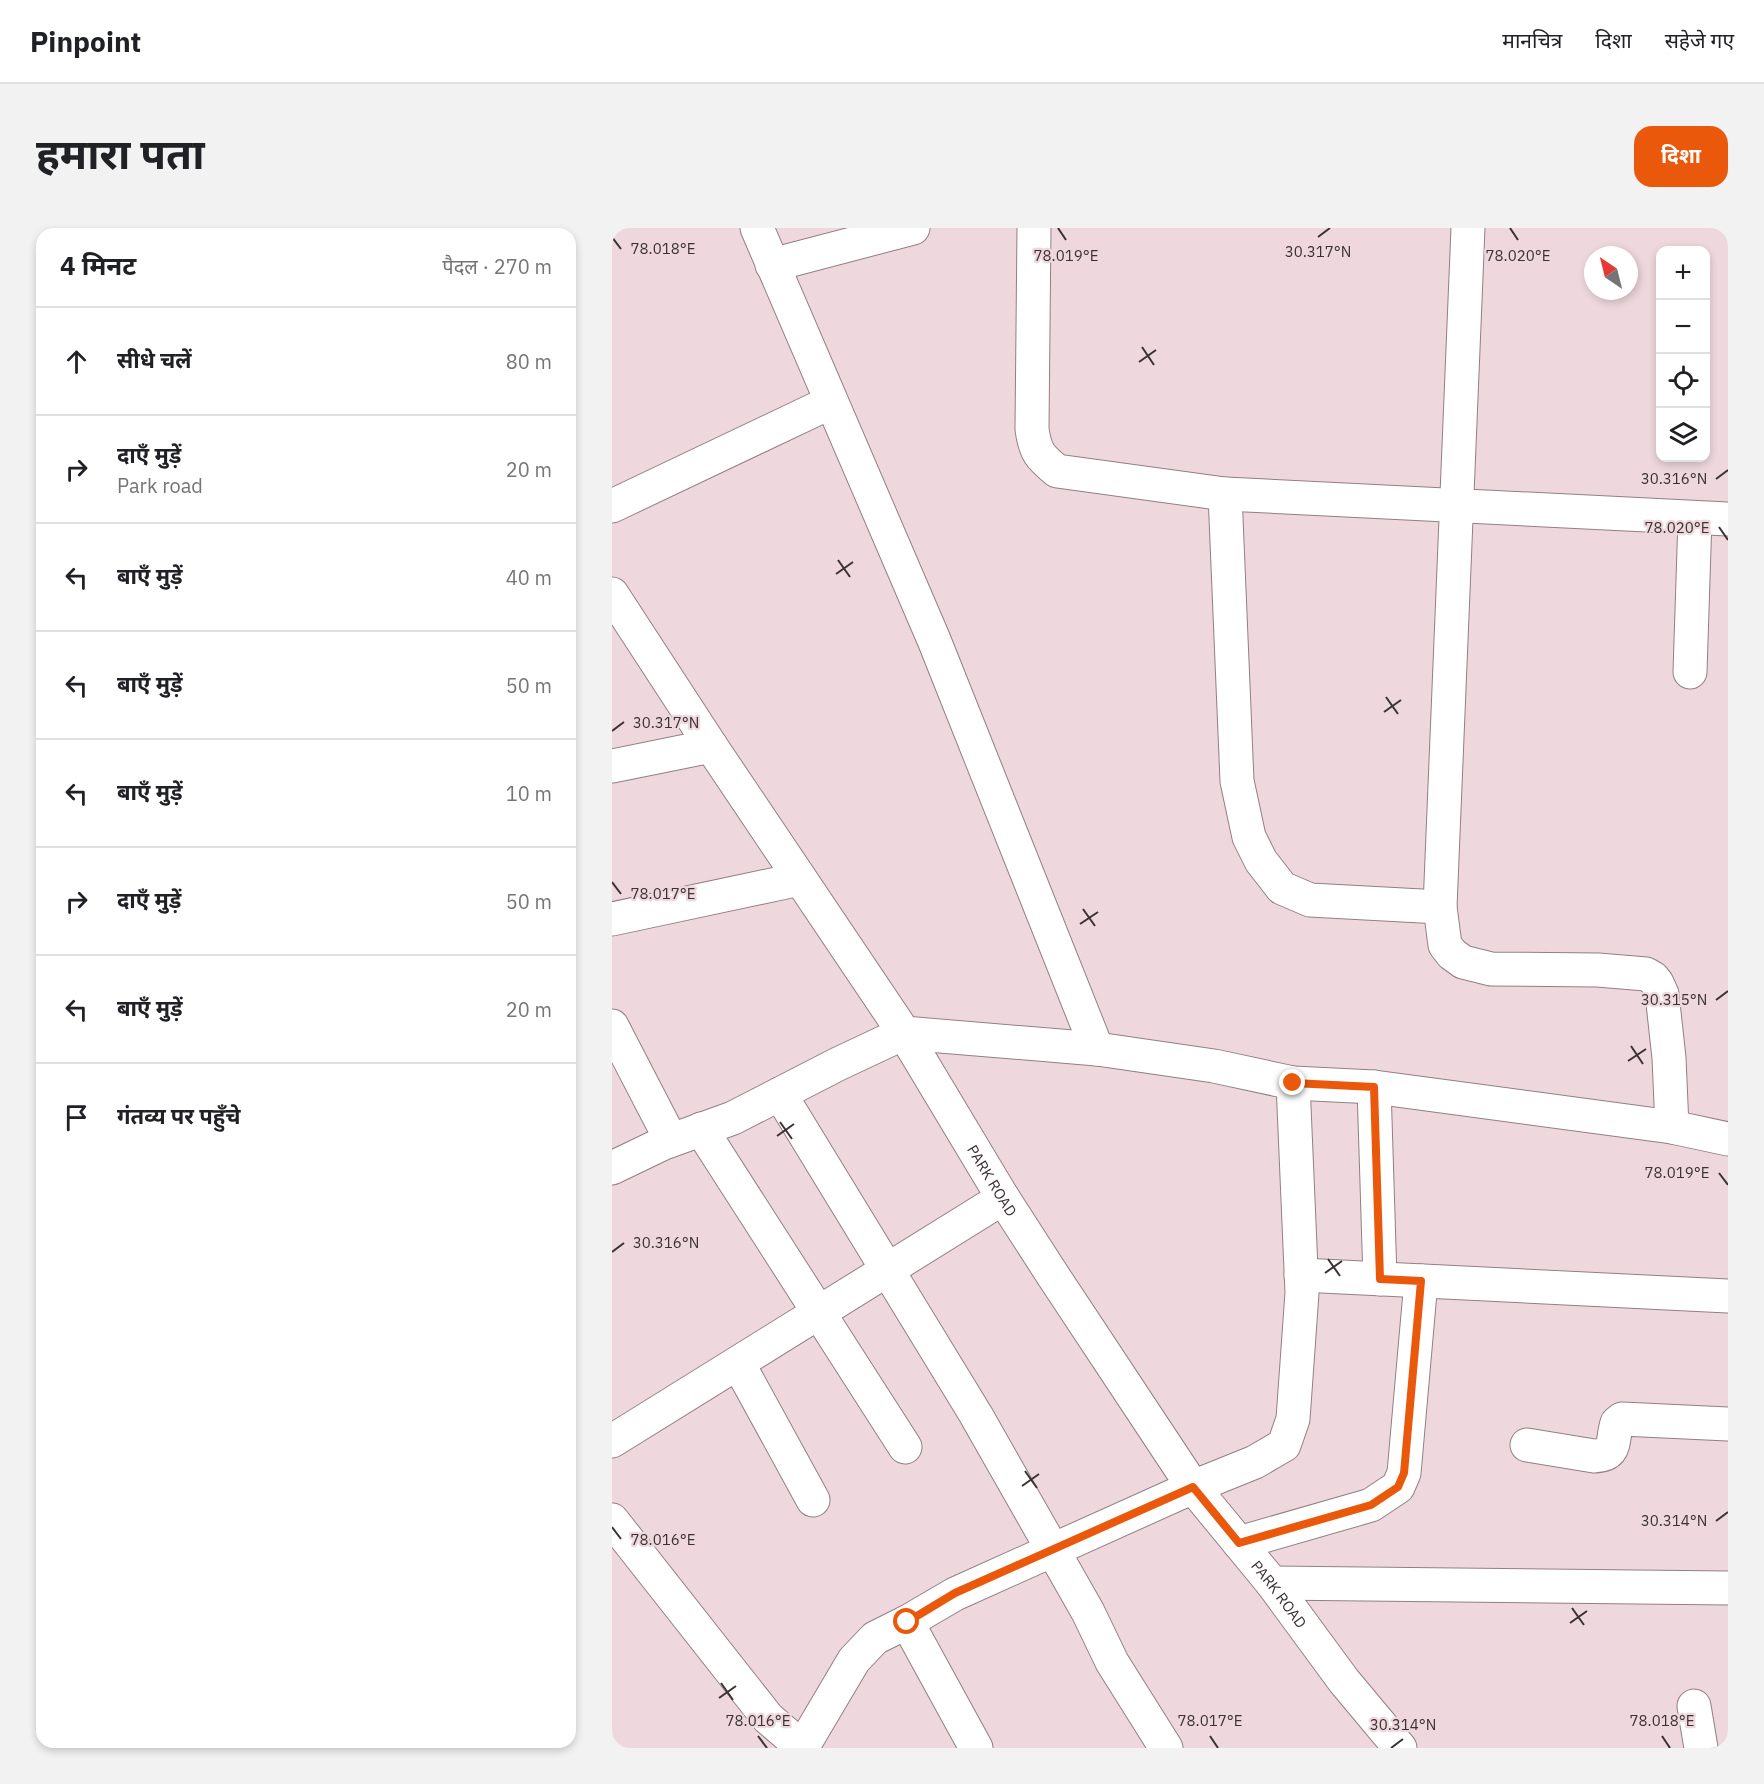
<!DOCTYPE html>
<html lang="hi">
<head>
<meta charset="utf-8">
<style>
  body { margin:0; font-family:"IBM Plex Sans","Noto Sans Devanagari",sans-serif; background:#f2f2f2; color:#202124 }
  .controls { position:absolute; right:18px; top:18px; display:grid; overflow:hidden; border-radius:12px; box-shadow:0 3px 9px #0003 }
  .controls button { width:54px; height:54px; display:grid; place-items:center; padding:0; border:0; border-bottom:2px solid #e0e0e0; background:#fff; color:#202124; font:30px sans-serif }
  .compass { position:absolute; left:972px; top:18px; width:54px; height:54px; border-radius:50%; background:#fff; box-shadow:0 3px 9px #0003; rotate:325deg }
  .stop { position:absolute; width:18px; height:18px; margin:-14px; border:4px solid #ea580c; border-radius:50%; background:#fff }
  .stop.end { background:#ea580c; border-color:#fff; box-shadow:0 2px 6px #0008 }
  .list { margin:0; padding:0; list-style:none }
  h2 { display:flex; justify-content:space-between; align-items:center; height:78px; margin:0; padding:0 24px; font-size:26px }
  h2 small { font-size:20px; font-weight:400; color:#757577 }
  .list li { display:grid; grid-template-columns:39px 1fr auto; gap:18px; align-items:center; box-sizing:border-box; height:108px; padding:0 24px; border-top:2px solid #e0e0e0 }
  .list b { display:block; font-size:22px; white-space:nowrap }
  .list p { margin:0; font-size:20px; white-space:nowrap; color:#757577 }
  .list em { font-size:20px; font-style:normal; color:#757577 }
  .icon { flex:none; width:33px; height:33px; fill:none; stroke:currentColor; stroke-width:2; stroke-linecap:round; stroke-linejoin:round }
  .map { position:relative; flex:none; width:1116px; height:1520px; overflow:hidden; border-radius:18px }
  header { display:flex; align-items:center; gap:36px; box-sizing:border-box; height:84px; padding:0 30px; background:#fff; border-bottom:2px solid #e0e0e0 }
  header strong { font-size:28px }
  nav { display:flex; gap:33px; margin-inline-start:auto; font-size:21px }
  .intro { display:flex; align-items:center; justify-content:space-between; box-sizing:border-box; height:144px; padding:0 36px }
  h1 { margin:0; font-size:42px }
  .button { padding:15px 27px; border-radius:18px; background:#ea580c; color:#fff; font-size:21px; font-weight:700 }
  main { display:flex; gap:36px; padding:0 36px }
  aside { flex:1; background:#fff; border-radius:18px; box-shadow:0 3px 9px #0003 }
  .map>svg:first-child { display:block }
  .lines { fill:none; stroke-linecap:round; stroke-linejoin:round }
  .minor-casing { stroke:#927f83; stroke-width:35 }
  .minor { stroke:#fff; stroke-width:33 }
  .route { stroke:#ea580c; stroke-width:8 }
  .ticks { fill:none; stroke:#3a3133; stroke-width:2 }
  .labels { text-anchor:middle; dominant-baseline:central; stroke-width:4.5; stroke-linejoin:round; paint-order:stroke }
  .street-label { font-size:15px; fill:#3a3133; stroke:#eed8dd }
  .ticks-label { font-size:15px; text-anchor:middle; fill:#3a3133; stroke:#eed8dd; stroke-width:4.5; stroke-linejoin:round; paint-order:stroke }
</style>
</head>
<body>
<header>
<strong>Pinpoint</strong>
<nav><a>मानचित्र</a><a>दिशा</a><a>सहेजे गए</a></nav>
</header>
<div class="intro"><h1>हमारा पता</h1><a class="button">दिशा</a></div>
<main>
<aside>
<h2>4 मिनट<small>पैदल · 270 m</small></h2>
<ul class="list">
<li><svg class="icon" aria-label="ahead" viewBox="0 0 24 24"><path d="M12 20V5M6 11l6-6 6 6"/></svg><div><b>सीधे चलें</b></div><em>80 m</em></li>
<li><svg class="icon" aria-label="right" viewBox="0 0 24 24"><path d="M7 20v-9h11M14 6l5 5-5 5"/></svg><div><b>दाएँ मुड़ें</b><p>Park road</p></div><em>20 m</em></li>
<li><svg class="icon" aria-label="left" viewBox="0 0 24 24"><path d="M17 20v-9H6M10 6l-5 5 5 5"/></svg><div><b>बाएँ मुड़ें</b></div><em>40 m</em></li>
<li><svg class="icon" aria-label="left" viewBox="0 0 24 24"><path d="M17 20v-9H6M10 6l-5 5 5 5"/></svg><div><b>बाएँ मुड़ें</b></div><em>50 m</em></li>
<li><svg class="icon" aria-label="left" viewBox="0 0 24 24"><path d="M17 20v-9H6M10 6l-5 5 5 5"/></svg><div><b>बाएँ मुड़ें</b></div><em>10 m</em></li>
<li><svg class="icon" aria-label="right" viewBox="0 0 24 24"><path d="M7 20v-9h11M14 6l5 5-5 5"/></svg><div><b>दाएँ मुड़ें</b></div><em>50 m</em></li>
<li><svg class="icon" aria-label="left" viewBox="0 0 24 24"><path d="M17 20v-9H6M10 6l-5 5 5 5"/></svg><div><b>बाएँ मुड़ें</b></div><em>20 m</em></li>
<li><svg class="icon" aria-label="arrive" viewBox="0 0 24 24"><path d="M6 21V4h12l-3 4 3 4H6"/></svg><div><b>गंतव्य पर पहुँचे</b></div></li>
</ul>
</aside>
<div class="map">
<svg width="1116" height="1520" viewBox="0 0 1116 1520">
  <rect width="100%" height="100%" fill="#eed8dd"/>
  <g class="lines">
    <defs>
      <g id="minor">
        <path d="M145,0L322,412L485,821"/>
        <path d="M422,0L420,201C423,224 428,229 445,243L613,266L1116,291"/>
        <path d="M856,0L828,679L833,717L840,726L851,734L879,741L986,742L1034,746L1041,750L1045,755L1050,766L1057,830L1060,899"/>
        <path d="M160,37L301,0"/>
        <path d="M613,266L625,553L637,609L649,633L670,660L698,672L828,679"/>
        <path d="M0,278L219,174"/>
        <path id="s1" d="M0,366L99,518L292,805L391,970L440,1046L581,1259L660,1355L732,1453L788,1520"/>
        <path d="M1078,444L1083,290"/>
        <path d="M0,538L99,518"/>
        <path d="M0,691L188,651"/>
        <path d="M0,798L59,912"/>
        <path d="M762,859L768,1051"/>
        <path d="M168,866L364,1187L476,1384L500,1434L554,1520"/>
        <path d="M89,901L293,1219"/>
        <path d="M0,940L52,915L121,890L226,836L292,805L485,821L602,838L681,855L762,859L1060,899L1116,911"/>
        <path d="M689,1047L1116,1068"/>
        <path d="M126,1135L201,1272"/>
        <path d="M0,1213L391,970"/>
        <path d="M915,1217L982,1228C1006,1227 999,1214 1005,1195L1010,1191L1116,1196"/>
        <path d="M0,1292L156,1490L191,1520"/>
        <path d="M627,1315L759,1277L786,1259L792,1245L809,1053"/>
        <path d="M660,1355L1116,1360"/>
        <path d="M295,1394L364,1520"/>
        <path d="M1082,1478L1089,1520"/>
        <path d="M190,1520L242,1432L263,1410L295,1394L343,1366L581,1259L643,1234L672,1217L681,1191L690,1065L681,855"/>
      </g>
    </defs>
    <use href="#minor" class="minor-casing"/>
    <use href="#minor" class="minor"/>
  </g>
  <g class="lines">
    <path class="route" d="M295,1394L343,1365L581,1259L627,1315L759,1277L786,1259L792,1245L809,1053L768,1051L762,859L681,855"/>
  </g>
  <path class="ticks" d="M446,0L454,12M898,0L906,12M0,9L9,21M706,9L718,0M530,119L542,137M527,134L544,122M1104,251L1116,242M1107,299L1116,312M226,332L238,349M224,346L241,334M774,469L786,486M772,484L789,472M0,503L12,494M0,654L9,666M471,681L483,698M468,696L486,684M1104,772L1116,763M1019,818L1031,836M1016,833L1034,821M168,894L180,911M165,908L182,896M1107,945L1116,957M0,1024L12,1015M716,1031L728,1048M713,1045L730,1033M413,1243L425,1260M410,1258L427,1246M1104,1293L1116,1284M0,1299L9,1311M960,1380L972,1397M958,1395L975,1383M109,1455L121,1472M107,1470L124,1458M146,1508L155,1520M598,1508L606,1520M1050,1508L1058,1520M779,1520L791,1511"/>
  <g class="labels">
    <g class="street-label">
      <text stroke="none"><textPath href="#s1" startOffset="699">PARK ROAD</textPath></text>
      <text stroke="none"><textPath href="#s1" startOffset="1203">PARK ROAD</textPath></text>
    </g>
  </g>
  <g class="ticks-label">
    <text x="51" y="26">78.018°E</text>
    <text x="706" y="29">30.317°N</text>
    <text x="454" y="33">78.019°E</text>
    <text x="906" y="33">78.020°E</text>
    <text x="1062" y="256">30.316°N</text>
    <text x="1065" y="305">78.020°E</text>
    <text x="54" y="500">30.317°N</text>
    <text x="51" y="671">78.017°E</text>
    <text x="1062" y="777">30.315°N</text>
    <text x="1065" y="950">78.019°E</text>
    <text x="54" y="1020">30.316°N</text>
    <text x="1062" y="1298">30.314°N</text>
    <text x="51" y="1317">78.016°E</text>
    <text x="146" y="1498">78.016°E</text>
    <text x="598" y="1498">78.017°E</text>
    <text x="1050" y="1498">78.018°E</text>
    <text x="791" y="1502">30.314°N</text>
  </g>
</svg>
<div class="controls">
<button>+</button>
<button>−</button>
<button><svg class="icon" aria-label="locate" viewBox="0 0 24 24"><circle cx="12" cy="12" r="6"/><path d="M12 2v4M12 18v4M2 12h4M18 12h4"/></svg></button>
<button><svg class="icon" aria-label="layers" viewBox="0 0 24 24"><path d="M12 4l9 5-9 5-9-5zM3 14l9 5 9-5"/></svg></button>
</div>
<svg class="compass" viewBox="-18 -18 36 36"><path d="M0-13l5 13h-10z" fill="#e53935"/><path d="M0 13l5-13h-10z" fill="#757577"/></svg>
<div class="stop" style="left:295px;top:1394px"></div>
<div class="stop end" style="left:681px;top:855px"></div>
</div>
</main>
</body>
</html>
